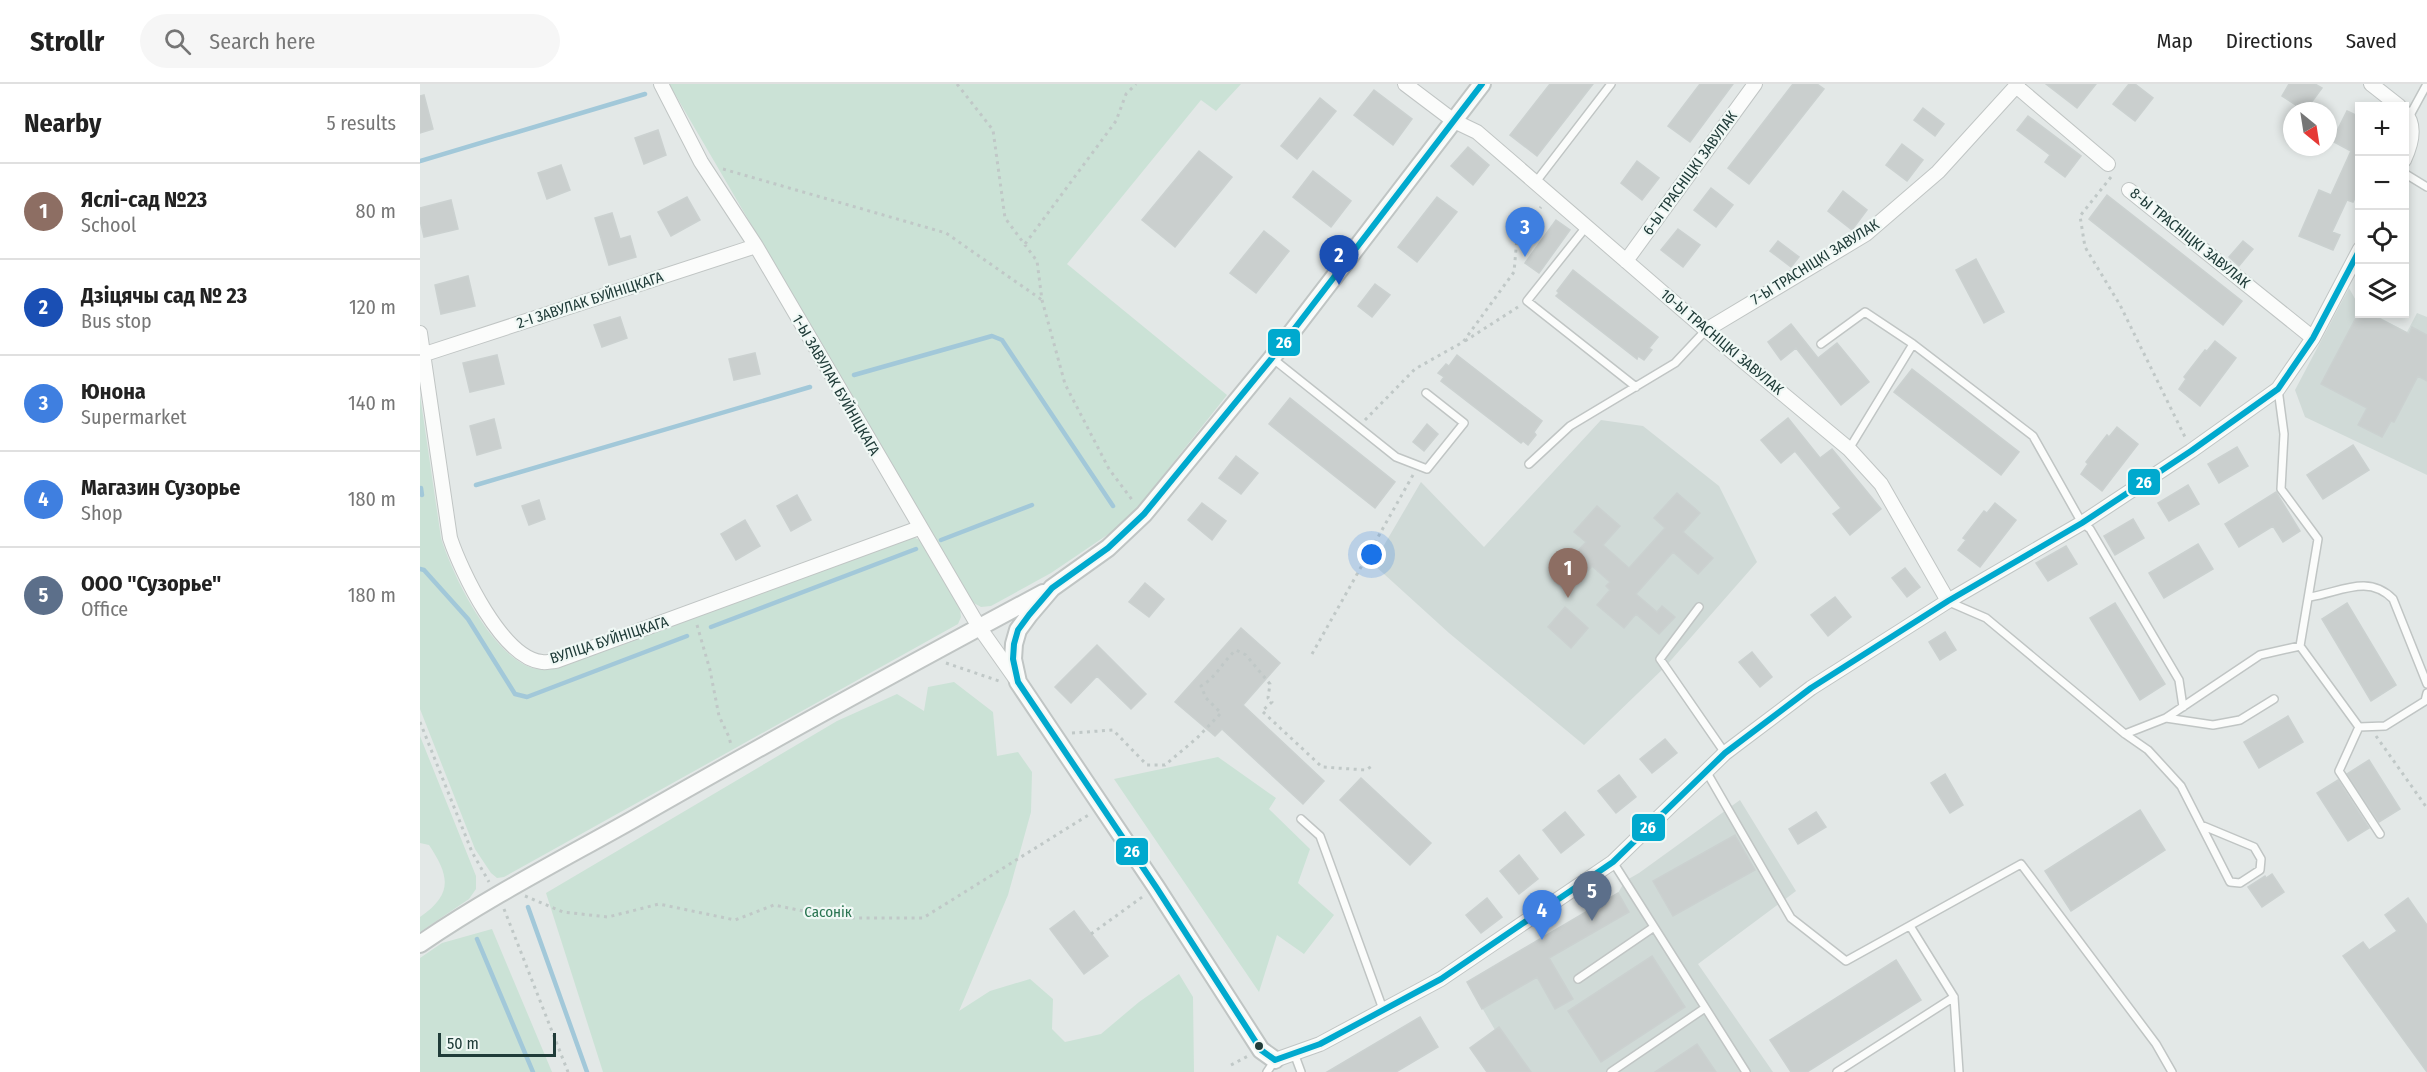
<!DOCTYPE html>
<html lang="en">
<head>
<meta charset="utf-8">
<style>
  body { margin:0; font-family:"Fira Sans Condensed",sans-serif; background:#f6f6f6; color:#222 }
  .controls { position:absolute; right:18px; top:18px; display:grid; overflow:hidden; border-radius:0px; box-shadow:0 3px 9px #0003 }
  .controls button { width:54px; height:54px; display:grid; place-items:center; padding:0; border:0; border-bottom:2px solid #e0e0e0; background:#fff; color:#222; font:30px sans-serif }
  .compass { position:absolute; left:1863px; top:18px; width:54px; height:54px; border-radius:50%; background:#fff; box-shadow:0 3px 9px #0003; rotate:150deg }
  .scale { position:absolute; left:18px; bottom:15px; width:118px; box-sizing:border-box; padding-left:6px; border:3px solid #203c39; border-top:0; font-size:16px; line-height:21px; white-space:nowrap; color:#203c39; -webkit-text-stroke:4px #f0f8f5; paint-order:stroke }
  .you { position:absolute; left:952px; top:471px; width:21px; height:21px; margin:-15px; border:4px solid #fff; border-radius:50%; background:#1a73e8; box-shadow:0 0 0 9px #1a73e833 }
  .badge { display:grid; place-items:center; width:39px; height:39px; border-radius:50%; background:#647876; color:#fff; font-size:20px; font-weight:700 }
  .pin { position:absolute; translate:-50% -50px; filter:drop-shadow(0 2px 3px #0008) }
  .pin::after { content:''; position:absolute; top:32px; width:21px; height:18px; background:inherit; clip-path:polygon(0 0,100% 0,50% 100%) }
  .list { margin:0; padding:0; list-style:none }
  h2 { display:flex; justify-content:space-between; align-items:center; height:78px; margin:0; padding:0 24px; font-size:26px }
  h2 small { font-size:20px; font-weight:400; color:#767676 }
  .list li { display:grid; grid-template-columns:39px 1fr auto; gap:18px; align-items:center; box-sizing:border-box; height:96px; padding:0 24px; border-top:2px solid #e0e0e0 }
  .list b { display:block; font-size:22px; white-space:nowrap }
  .list p { margin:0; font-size:20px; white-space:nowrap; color:#767676 }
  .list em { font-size:20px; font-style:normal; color:#767676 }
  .icon { flex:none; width:33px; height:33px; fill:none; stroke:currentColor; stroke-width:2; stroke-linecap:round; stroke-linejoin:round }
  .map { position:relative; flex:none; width:2007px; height:988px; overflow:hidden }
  header { display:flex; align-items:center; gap:36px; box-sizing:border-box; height:84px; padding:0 30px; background:#fff; border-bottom:2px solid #e0e0e0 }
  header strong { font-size:28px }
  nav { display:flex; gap:33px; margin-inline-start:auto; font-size:21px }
  .search { width:420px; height:54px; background:#f6f6f6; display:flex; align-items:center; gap:15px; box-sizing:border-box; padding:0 21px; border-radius:33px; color:#767676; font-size:22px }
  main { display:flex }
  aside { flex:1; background:#fff }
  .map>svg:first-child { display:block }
  .built { fill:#d0dad7 }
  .green { fill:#cbe2d6 }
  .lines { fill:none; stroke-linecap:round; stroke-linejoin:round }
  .stream { stroke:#a2c8d9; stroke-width:4.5 }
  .building { fill:#cacfce; stroke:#cbd1d0; stroke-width:1.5 }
  .service-casing { stroke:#c0c5c4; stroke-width:10 }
  .minor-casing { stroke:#c0c5c4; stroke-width:16 }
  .tertiary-casing { stroke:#c0c5c4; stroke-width:20 }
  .path { stroke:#c0c8c7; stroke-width:3; stroke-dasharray:3 4.5; stroke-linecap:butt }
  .service { stroke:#fbfcfb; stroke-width:7 }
  .minor { stroke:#fbfcfb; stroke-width:14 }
  .tertiary { stroke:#fbfcfb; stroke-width:16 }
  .bus-1-casing { stroke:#f0f8f5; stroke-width:10 }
  .bus-1 { stroke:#00a9ce; stroke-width:6 }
  .bus-dot { fill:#203c39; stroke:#f0f8f5; stroke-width:2 }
  .labels { text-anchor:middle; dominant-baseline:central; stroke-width:4.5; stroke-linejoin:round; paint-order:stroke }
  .street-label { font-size:15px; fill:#203c39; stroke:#f0f8f5 }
  .park-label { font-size:15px; fill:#297451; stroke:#f0f8f5 }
  .line-badge { stroke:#f0f8f5; stroke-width:2 }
  .badge-label { font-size:16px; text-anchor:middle; font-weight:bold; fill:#fff }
</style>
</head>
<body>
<header>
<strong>Strollr</strong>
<div class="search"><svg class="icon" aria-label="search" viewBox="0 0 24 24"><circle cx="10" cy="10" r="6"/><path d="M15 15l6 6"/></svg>Search here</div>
<nav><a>Map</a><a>Directions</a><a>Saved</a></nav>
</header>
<main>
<aside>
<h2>Nearby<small>5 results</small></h2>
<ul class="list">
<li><span class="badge" style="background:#8d6e63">1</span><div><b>Яслі-сад №23</b><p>School</p></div><em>80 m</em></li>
<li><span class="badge" style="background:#1a4fb4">2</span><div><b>Дзіцячы сад № 23</b><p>Bus stop</p></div><em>120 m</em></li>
<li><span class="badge" style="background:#3f7fe0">3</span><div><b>Юнона</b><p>Supermarket</p></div><em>140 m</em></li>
<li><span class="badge" style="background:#3f7fe0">4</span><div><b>Магазин Сузорье</b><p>Shop</p></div><em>180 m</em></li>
<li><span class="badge" style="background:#5c6f8a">5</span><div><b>ООО &quot;Сузорье&quot;</b><p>Office</p></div><em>180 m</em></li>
</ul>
</aside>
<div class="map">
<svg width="2007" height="988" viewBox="0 0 2007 988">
  <rect width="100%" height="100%" fill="#e3e8e7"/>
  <path class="built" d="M1929,204L1939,222L1940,230H1953L1987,248L1997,229L2007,233V391L1885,333L1875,306Z
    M1181,336L1223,342L1299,402L1337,478L1245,583L1164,661L1029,549L953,480L1001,398L1064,463Z
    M1320,716L1376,807L1278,880L1353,988H1067L1050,964L1075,946L1047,898L1198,809L1205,797L1219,789Z"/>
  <path class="green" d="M249,0H821L796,27L781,16L647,180L807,311L718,423L693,447L631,489L571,522L561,523L552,518Z
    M0,311L21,454C33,493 74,577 117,585C123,586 130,585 136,585L484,454L493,453L500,456L540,525L541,533L538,540L84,793L77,794L71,789L55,765L0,625Z
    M534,598L573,628L577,672L598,668L612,688L611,728L588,811L539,927L570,907L610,895L633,915L632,945L645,958L681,950L719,918L759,890L773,913L774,988H183L126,809L417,637L477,610L504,627L508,603Z
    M0,652L56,792V805L49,815L0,848V833C34,810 29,791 9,761L0,759Z
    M798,673L856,714L849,725L890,765L878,799L914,831L884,870L857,851L839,908L694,695Z
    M72,845L132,988H0V874L22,859Z"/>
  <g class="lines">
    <path class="stream" d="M0,77L225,10
      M434,291L572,252L582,256L693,422
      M56,401L390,303
      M1,404L2,411
      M521,456L612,421
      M0,485L4,486L48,535L95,610L107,613L267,552
      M291,543L496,465
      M108,823L167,988
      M57,855L113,988"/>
  </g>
  <path class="building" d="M1130,0H1173L1117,72L1090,51Z
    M1280,0H1313L1270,58L1248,42Z
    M1373,0H1397L1404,5L1329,100L1308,84Z
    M1626,0H1676L1657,24Z
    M1709,0H1715L1733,14L1715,37L1693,20Z
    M1869,0H1895L1902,4L1885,27L1862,12Z
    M954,6L992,35L973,61L934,31Z
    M4,11L13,45L0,49V12Z
    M900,14L916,27L877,75L861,62Z
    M1503,24L1524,40L1515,52L1494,36Z
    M1927,27L1940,33V103L1933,118L1927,116L1912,148L1920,151L1913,166L1879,152L1899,106L1911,111L1931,67L1912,57Z
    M1608,32L1661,72L1645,93L1625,78L1630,71L1597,46Z
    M238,46L246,71L224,80L215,54Z
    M1482,60L1503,76L1487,97L1466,81Z
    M1048,63L1069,81L1053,101L1031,82Z
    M779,67L812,93L755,163L722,136Z
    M1217,77L1239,94L1222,116L1201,99Z
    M141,81L150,106L127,115L118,89Z
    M893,87L931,117L911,143L873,113Z
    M1291,104L1313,121L1296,143L1274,126Z
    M1423,107L1447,126L1432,146L1408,127Z
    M1687,111L1822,217L1803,241L1669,135Z
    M267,113L280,136L251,152L238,128Z
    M1017,113L1037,128L997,178L978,163Z
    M31,116L38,145L4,153L0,136V124Z
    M192,129L200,155L210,152L216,173L189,181L175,134Z
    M1136,136L1150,146L1119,189L1105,179Z
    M1258,145L1280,161L1263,183L1241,166Z
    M844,147L869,167L836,209L810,189Z
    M1358,157L1379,173L1371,183L1350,167Z
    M1823,157L1833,165L1819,182L1809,173Z
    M1556,175L1584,228L1564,239L1536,186Z
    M1153,186L1238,253L1229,264L1232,266L1224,276L1218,272L1217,275L1136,212L1139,209L1137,207Z
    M48,192L55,222L21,230L15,201Z
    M955,200L970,211L952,233L938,222Z
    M1938,230H1950L1989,250L1992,243L2007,251V297L1998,292L1974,338L1971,337L1962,353L1938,341L1947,324L1901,300Z
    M200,233L207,254L182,263L174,241Z
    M1371,240L1398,274L1417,259L1449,298L1421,321L1376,264L1361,276L1348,258Z
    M1795,257L1816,274L1780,322L1759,305L1766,295L1764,293L1785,266L1787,267Z
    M335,269L340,290L314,296L309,275Z
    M77,271L84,300L50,308L43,279Z
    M1037,271L1122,337L1114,348L1116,351L1108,361L1103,357L1101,359L1021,297L1024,293L1018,289L1026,280L1029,282Z
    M1492,285L1599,368L1581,391L1474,308Z
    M870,314L975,398L955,424L849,340Z
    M1368,334L1400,374L1412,365L1461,425L1430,451L1413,430L1421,424L1375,367L1361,379L1341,356Z
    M74,335L81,364L57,371L50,342Z
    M1007,340L1018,350L1004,367L993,358Z
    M1697,343L1718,360L1682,407L1661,390L1668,380L1666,378L1687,351L1689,353Z
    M1933,361L1949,386L1903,415L1887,391Z
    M1817,363L1828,382L1799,399L1788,380Z
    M816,372L838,389L821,410L799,394Z
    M1768,401L1779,420L1749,437L1738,419Z
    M1856,408L1880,447L1863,458L1853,442L1819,463L1805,440Z
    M1257,409L1280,429L1263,448L1293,474L1278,490L1253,468L1216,510L1237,528L1242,522L1255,533L1239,550L1216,530L1204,544L1177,521L1190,506L1186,502L1190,498L1172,482L1148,509L1132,495L1166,458L1154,448L1177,422L1200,442L1183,461L1209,484L1245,444L1234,434Z
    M377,411L391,436L371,447L357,422Z
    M119,416L125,435L109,441L102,422Z
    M782,419L806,437L792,456L768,436Z
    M1575,419L1596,436L1560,483L1538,466L1546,456L1543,454L1564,427L1567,429Z
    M1713,435L1724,454L1695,471L1684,452Z
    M325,436L340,462L316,476L301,450Z
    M1778,460L1793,485L1744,514L1729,489Z
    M1646,462L1657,480L1628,497L1616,479Z
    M1485,484L1500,503L1487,513L1472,494Z
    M725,499L744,515L729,533L709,518Z
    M1415,513L1431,533L1408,552L1391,531Z
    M1695,519L1745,600L1720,616L1670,534Z
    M1927,519L1976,601L1951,617L1902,535Z
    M1145,523L1168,544L1151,564L1128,543Z
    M821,544L860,579L823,621L904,697L883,720L802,645L795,652L755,618Z
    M1525,548L1536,566L1520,576L1509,558Z
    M677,561L726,610L711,625L677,592L651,619L635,603Z
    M1332,568L1352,593L1340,603L1319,578Z
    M1868,632L1883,658L1839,684L1824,658Z
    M1245,655L1257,669L1232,689L1220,675Z
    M1949,676L1980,725L1959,738L1927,690Z
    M1525,690L1543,721L1530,729L1511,699Z
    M1199,691L1216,713L1196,729L1178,707Z
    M941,694L1011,759L990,781L920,716Z
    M1918,696L1949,744L1928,757L1897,709Z
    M1720,726L1745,766L1651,827L1625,787Z
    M1145,728L1164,751L1141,769L1123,746Z
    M1396,728L1406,743L1378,760L1369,745Z
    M1315,751L1335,786L1253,832L1233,797Z
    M1099,771L1118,795L1099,810L1080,787Z
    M1852,790L1864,808L1842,823L1828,803L1845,792L1846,794Z
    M1198,809L1209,828L1129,874L1153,915L1135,925L1117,893L1062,925L1047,898Z
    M1067,814L1082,833L1061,849L1046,831Z
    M1988,814L2007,841V988L1923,872L1943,858L1949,866L1977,847L1965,831Z
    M654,827L688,872L664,890L630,845Z
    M1232,872L1265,923L1181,978L1148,927Z
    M1476,876L1501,916L1387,988H1371L1350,956Z
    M1000,933L1018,963L976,988H907Z
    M1079,943L1111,988H1067L1050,964Z
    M1277,960L1296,988H1235Z"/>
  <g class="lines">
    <defs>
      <path id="service" d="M1989,33L2007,0
        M1984,89L2007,103
        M1115,99L1191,0
        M1166,143L1107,217L1216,303
        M1401,260L1445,228L1493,260
        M852,274L976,373L1007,385L1044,339L1006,309
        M1858,305L1864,350L1861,405L1898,455L1880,562
        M1429,365L1493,260L1613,352L1662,439L1670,445L1759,596L1763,623
        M1109,380L1150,342L1255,279L1286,246
        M1890,513C1921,508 1948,490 1973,515L2007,600
        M1529,518L1566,534L1705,650L1728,666L1761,702L1810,798L1820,799L1840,786L1841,775L1834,763L1781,741
        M1279,523L1240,575L1305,669
        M1746,634L1793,641L1820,636L1854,615
        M1939,643L1965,642L2005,617L2007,609
        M1705,650L1746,634L1840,571L1880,562L1939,643L1919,687L1960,750
        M1286,687L1371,834L1426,877L1601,780L1736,960L1752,988
        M881,735L900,752L964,928
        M1193,778L1326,988
        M1490,842L1534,913L1539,988
        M1158,895L1234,843
        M874,969L881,988
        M847,988L855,976
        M1191,988L1285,924
        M1417,988L1534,913"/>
      <path id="minor" d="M241,0L281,78L336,162L559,543L595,594
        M985,0L1034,37L1057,48L1286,246L1429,365L1461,400L1528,517
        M1951,0L1979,22
        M1596,2L1688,80
        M1984,28C1997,41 1991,61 1984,76
        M1709,106L1893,254
        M1206,177L1335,0
        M1286,246L1446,150L1518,88L1598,0
        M0,249L30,454C41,487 82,574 122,578C126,579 131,577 136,577L499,444
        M5,270L336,162
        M855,976L900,960L1021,895L1193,778L1305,669L1391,604L1528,517L1662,439L1771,367L1858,305L1893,254L1940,165"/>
      <path id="tertiary" d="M0,860C67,814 141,776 212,736C348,658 485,583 623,509
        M855,976L841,966L736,803L598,598L593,575L594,560L598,546L609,531L632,504L688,464L724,430L852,274L1062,0"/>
    </defs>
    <use href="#service" class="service-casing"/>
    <use href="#minor" class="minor-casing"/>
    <use href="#tertiary" class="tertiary-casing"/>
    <path class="path" d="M537,0L573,46L585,134L617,177L622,216L645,300L689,385L713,417
      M303,85L526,149L622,216
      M1691,93L1660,132L1665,163L1700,221L1765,353
      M605,160L696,37L706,10L716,0
      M1045,257L1098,223
      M945,336L995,285L1043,258L1094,188L1097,154L1121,123
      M277,541L290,586L299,632L309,653L311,661
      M892,570L993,391
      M526,579L579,597
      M0,638L52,768L69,798
      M652,649L693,646L727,681H745L777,654L801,629L786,614L781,602C797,593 802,578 816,566L826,571L850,600L848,614L852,618L842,627L902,683L946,686L952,682
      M1956,652L2007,724
      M105,812L143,828L188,833L239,820L315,836L354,821L417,834H503L670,730
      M84,825L148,988
      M671,850L725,811
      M811,981L828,972"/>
    <use href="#service" class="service"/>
    <use href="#minor" class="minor"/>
    <use href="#tertiary" class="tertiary"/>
    <defs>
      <path id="bus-1" d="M1062,0L852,274L724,430L688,464L632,504L609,531L598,546L594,560L593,575L598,598L736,803L841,966L855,976L900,960L1021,895L1193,778L1305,669L1391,604L1528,517L1662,439L1771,367L1858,305L1893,254L1940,165"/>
    </defs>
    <use href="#bus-1" class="bus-1-casing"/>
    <use href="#bus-1" class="bus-1"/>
  </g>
  <circle class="bus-dot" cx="839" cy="962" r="5"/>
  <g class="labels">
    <g class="street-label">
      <text transform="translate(1270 89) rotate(-54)">6-Ы ТРАСНІЦКІ ЗАВУЛАК</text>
      <text transform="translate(1770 154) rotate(39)">8-Ы ТРАСНІЦКІ ЗАВУЛАК</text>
      <text transform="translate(1395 178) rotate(-32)">7-Ы ТРАСНІЦКІ ЗАВУЛАК</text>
      <text transform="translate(170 216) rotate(-18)">2-І ЗАВУЛАК БУЙНІЦКАГА</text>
      <text transform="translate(1302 258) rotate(40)">10-Ы ТРАСНІЦКІ ЗАВУЛАК</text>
      <text transform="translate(416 301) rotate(60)">1-Ы ЗАВУЛАК БУЙНІЦКАГА</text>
      <text transform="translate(189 556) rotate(-18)">ВУЛІЦА БУЙНІЦКАГА</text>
    </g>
    <g class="park-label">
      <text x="408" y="828">Сасонік</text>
    </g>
  </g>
  <g class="line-badge">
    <rect x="847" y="244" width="34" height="29" rx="6" fill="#00a9ce"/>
    <rect x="1707" y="384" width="34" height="28" rx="6" fill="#00a9ce"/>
    <rect x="1211" y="729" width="35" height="29" rx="6" fill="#00a9ce"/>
    <rect x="695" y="753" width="34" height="29" rx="6" fill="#00a9ce"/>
  </g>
  <g class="badge-label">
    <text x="864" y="264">26</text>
    <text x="1724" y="404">26</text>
    <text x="1228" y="749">26</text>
    <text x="712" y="773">26</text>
  </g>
</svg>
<div class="controls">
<button>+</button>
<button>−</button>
<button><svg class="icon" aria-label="locate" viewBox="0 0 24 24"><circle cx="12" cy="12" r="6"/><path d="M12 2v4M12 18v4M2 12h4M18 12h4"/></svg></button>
<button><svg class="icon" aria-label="layers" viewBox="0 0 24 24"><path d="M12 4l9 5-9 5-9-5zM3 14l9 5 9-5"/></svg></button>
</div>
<svg class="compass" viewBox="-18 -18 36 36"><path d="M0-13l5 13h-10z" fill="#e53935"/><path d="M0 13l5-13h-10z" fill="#767676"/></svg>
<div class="scale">50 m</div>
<div class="you"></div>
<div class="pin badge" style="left:1148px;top:514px;background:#8d6e63">1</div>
<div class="pin badge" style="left:919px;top:201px;background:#1a4fb4">2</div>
<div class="pin badge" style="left:1105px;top:173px;background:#3f7fe0">3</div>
<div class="pin badge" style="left:1122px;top:856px;background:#3f7fe0">4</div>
<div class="pin badge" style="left:1172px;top:837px;background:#5c6f8a">5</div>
</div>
</main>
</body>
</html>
